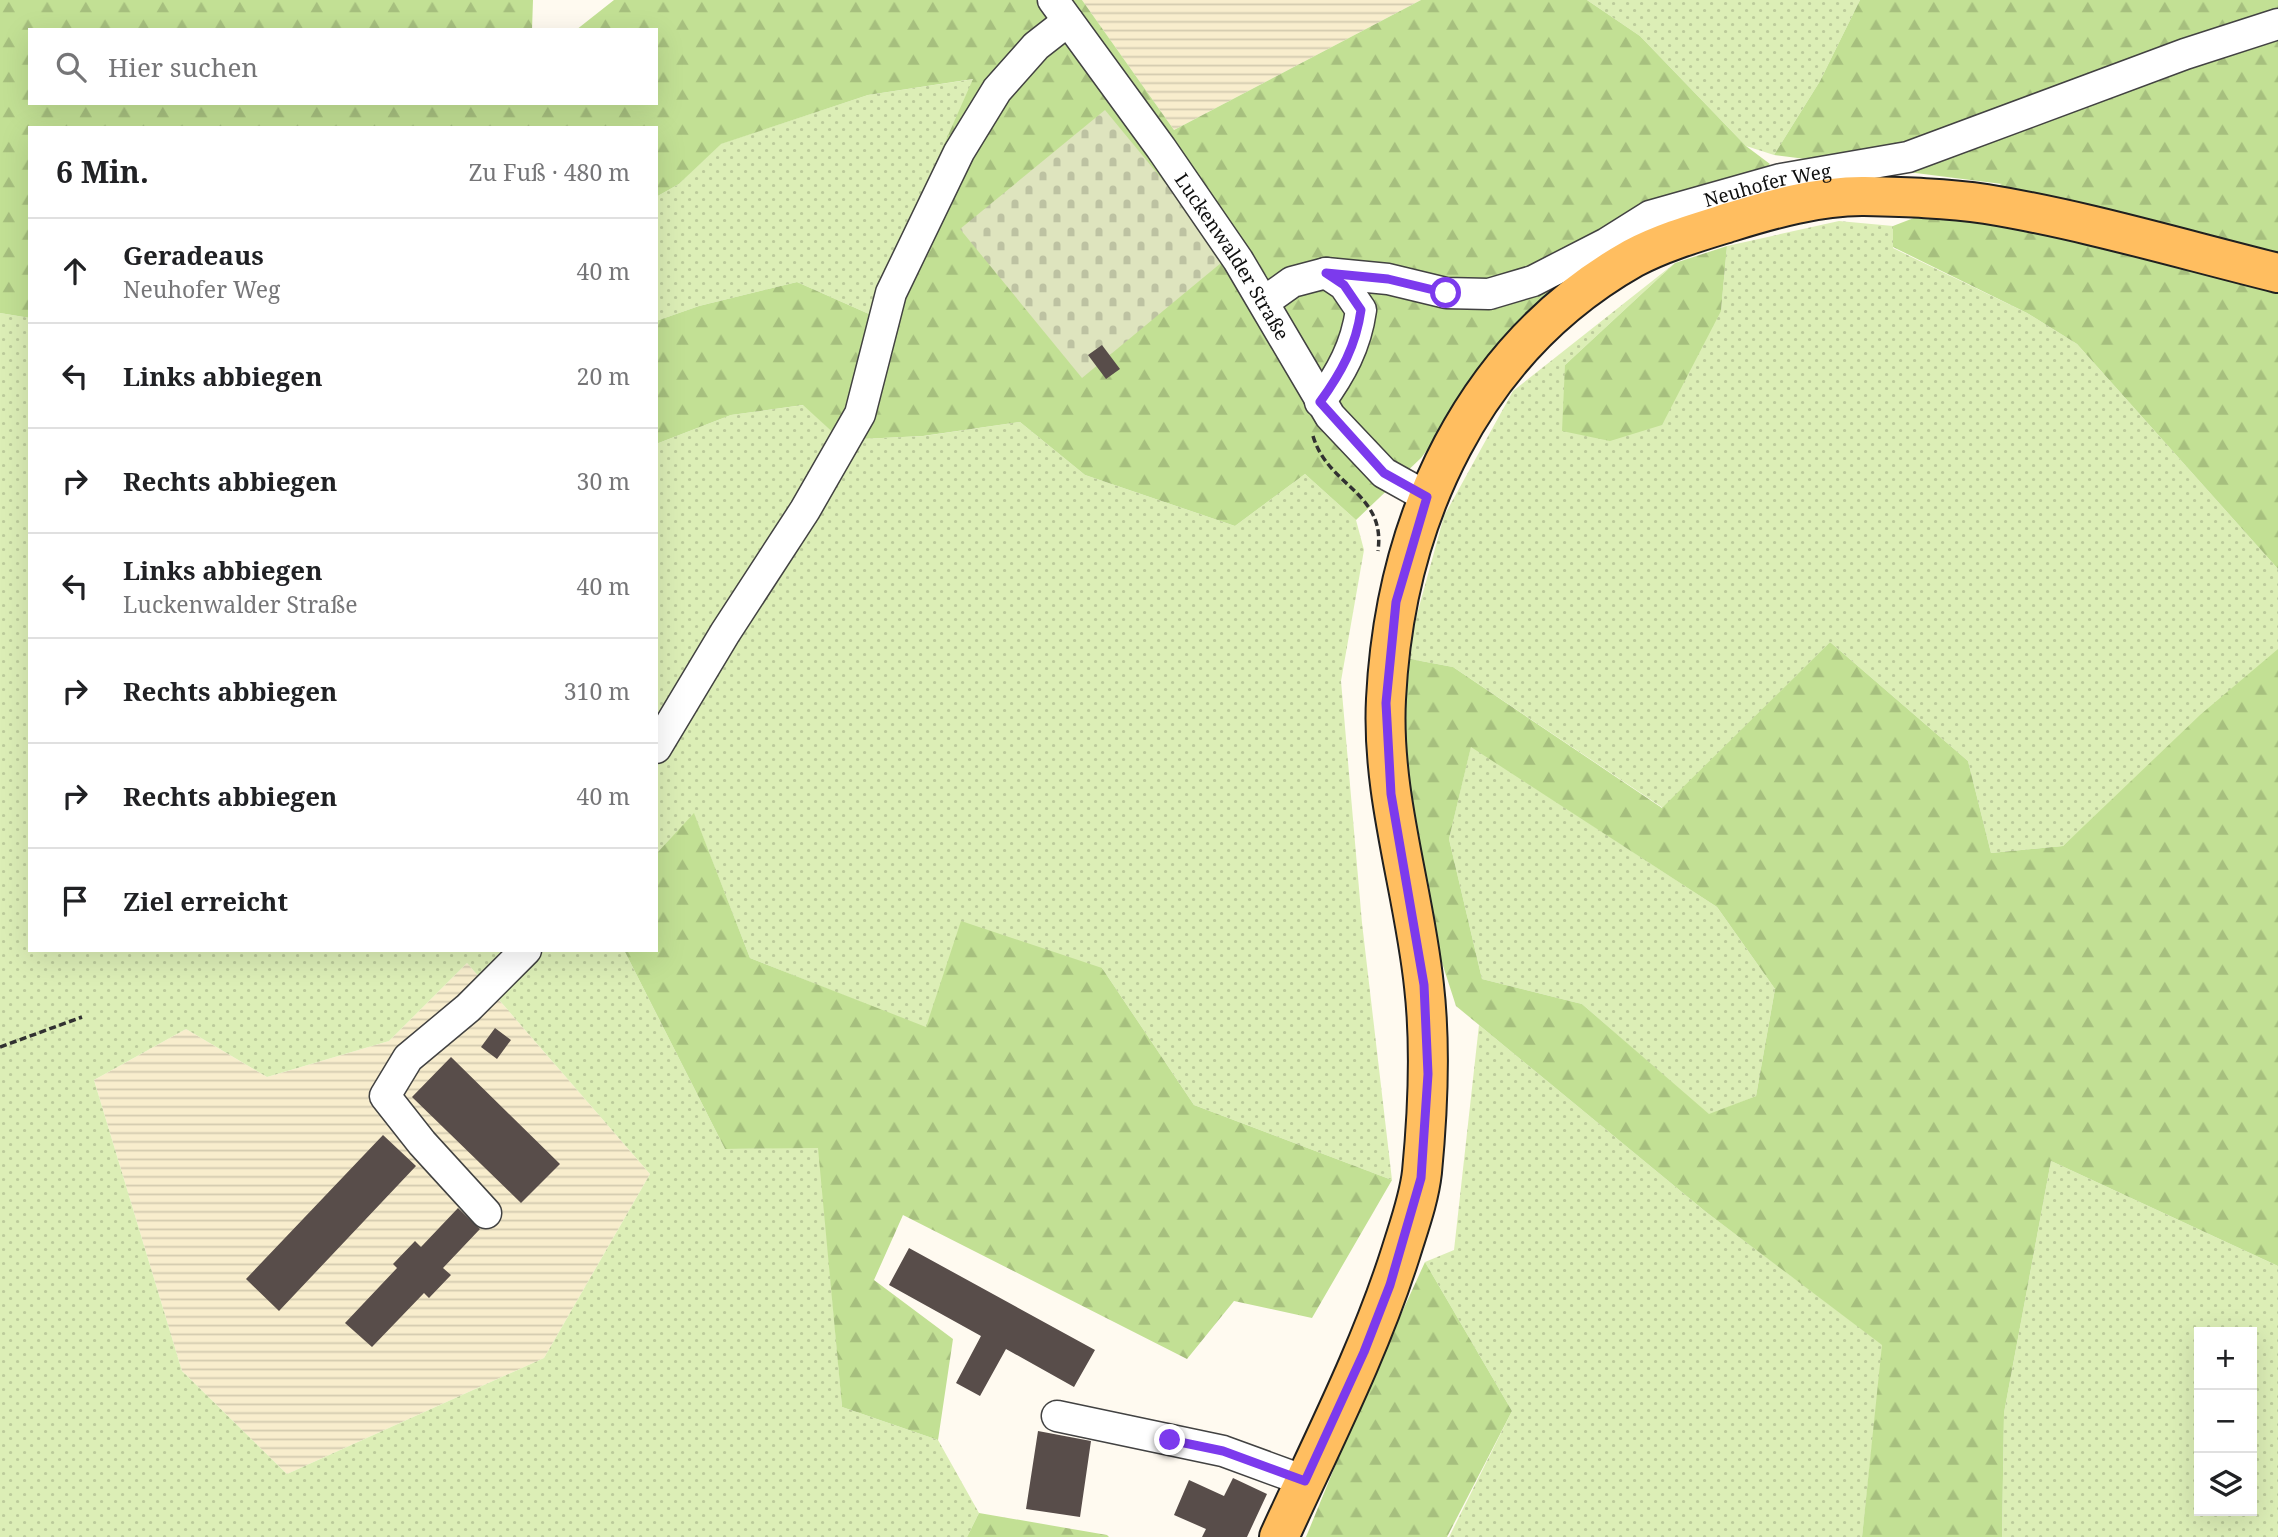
<!DOCTYPE html>
<html lang="de">
<head>
<meta charset="utf-8">
<style>
  body { margin:0; font-family:"Noto Serif",serif; background:#f6f6f6; color:#202124 }
  .controls { position:absolute; right:21px; bottom:21px; display:grid; overflow:hidden; border-radius:0px; box-shadow:0 7px 28px #0002 }
  .controls button { width:63px; height:63px; display:grid; place-items:center; padding:0; border:0; border-bottom:2px solid #e0e0e0; background:#fff; color:#202124; font:35px sans-serif }
  .stop { position:absolute; width:21px; height:21px; margin:-16px; border:5px solid #7c3aed; border-radius:50%; background:#fff }
  .stop.end { background:#7c3aed; border-color:#fff; box-shadow:0 2px 7px #0008 }
  .list { margin:0; padding:0; list-style:none }
  h2 { display:flex; justify-content:space-between; align-items:center; height:91px; margin:0; padding:0 28px; font-size:30px }
  h2 small { font-size:23px; font-weight:400; color:#757577 }
  .list li { display:grid; grid-template-columns:46px 1fr auto; gap:21px; align-items:center; box-sizing:border-box; height:105px; padding:0 28px; border-top:2px solid #e0e0e0 }
  .list b { display:block; font-size:26px; white-space:nowrap }
  .list p { margin:0; font-size:23px; white-space:nowrap; color:#757577 }
  .list em { font-size:23px; font-style:normal; color:#757577 }
  .icon { flex:none; width:38px; height:38px; fill:none; stroke:currentColor; stroke-width:2; stroke-linecap:round; stroke-linejoin:round }
  .map { position:relative; flex:none; width:2278px; height:1537px; overflow:hidden }
  .search { position:absolute; background:#fff; box-shadow:0 7px 28px #0002; left:28px; top:28px; width:630px; height:77px; display:flex; align-items:center; gap:18px; box-sizing:border-box; padding:0 24px; border-radius:0px; color:#757577; font-size:26px }
  .panel { position:absolute; background:#fff; box-shadow:0 7px 28px #0002; left:28px; top:126px; width:630px; height:826px; border-radius:0px }
  .map>svg:first-child { display:block }
  .farmland { fill:url(#farmland-rules) }
  .grass { fill:url(#grass-dots); fill-rule:evenodd }
  .forest { fill:url(#forest-firs); fill-rule:evenodd }
  .cemetery { fill:url(#cemetery-stones) }
  .building { fill:#584d4a }
  .lines { fill:none; stroke-linecap:round; stroke-linejoin:round }
  .minor-casing { stroke:#424242; stroke-width:33 }
  .major-casing { stroke:#202020; stroke-width:42 }
  .path { stroke:#313131; stroke-width:3.5; stroke-dasharray:7 3.5; stroke-linecap:butt }
  .minor { stroke:#fff; stroke-width:30 }
  .major { stroke:#ffbe60; stroke-width:38 }
  .route { stroke:#7c3aed; stroke-width:9 }
  .labels { text-anchor:middle; dominant-baseline:central; stroke-width:7; stroke-linejoin:round; paint-order:stroke }
  .street-label { font-size:19px; fill:#0f0f0f; stroke:#fff }
</style>
</head>
<body>
<div class="map">
<svg width="2278" height="1537" viewBox="0 0 2278 1537">
  <defs>
    <pattern id="farmland-rules" width="6" height="5" patternUnits="userSpaceOnUse" patternTransform="scale(1.75)"><rect width="6" height="5" fill="#f8edcd"/><path d="M0 2.5h6" fill="none" stroke="#d3caaf"/></pattern>
    <pattern id="grass-dots" width="8" height="8" patternUnits="userSpaceOnUse" patternTransform="scale(1.75)"><rect width="8" height="8" fill="#dceeb6"/><path d="M2 2h.1M6 6h.1" fill="none" stroke="#bccb9b" stroke-width="1.8" stroke-linecap="round"/></pattern>
    <pattern id="forest-firs" width="22" height="20" patternUnits="userSpaceOnUse" patternTransform="scale(1.75)"><rect width="22" height="20" fill="#c2e094"/><path d="M5 1l3.5 6h-7zM16 11l3.5 6h-7z" fill="#a6bf7e"/></pattern>
    <pattern id="cemetery-stones" width="16" height="16" patternUnits="userSpaceOnUse" patternTransform="scale(1.75)"><rect width="16" height="16" fill="#dee4be"/><path d="M2 7V4a2 2 0 0 1 4 0v3zM10 15v-3a2 2 0 0 1 4 0v3z" fill="#bdc2a2"/></pattern>
  </defs>
  <rect width="100%" height="100%" fill="#fffaf0"/>
  <path class="farmland" d="M1082,0H1421L1174,130Z
    M467,963L650,1174L544,1358L287,1474L182,1371L94,1080L186,1029L267,1077L389,1041Z"/>
  <path class="grass" d="M1587,0H1860L1820,81L1774,155L1746,146L1640,36Z
    M974,79L869,314L797,282L699,306L656,321V197L679,184L720,144L868,95Z
    M1839,221L1893,226V248L2027,313L2077,344L2278,569V651L2063,846L1991,853L1968,761L1830,642L1663,808L1453,667L1405,658L1444,516L1513,391L1675,263L1565,365L1721,311L1727,246Z
    M0,313L30,318V950H624L725,1149L819,1147L842,1407L938,1440L979,1513L967,1537H0ZM467,963L650,1174L544,1358L287,1474L182,1371L94,1080L186,1029L267,1077L389,1041Z
    M804,405L841,440L924,436L1020,422L1085,475L1235,526L1305,474L1356,520L1364,550L1341,681L1362,923L1392,1180L1194,1105L1102,968L926,1028L750,958L694,814L656,854V444L731,415Z
    M1471,746L1717,907L1775,989L1756,1096L1709,1115L1582,1004L1482,979L1449,839Z
    M1479,1025L1706,1212L1883,1345L1862,1537H1449L1512,1411L1425,1262L1454,1250Z
    M2051,1161L2278,1266V1537H2002L2004,1413ZM2199,1332H2252V1511H2199Z"/>
  <path class="forest" d="M0,0H533L532,30H30V103H656V30H576L614,0H1082L1174,130L1421,0H1587L1640,36L1746,146L1770,164L1745,188L1496,359L1421,458L1356,520L1305,474L1235,526L1085,475L1020,422L923,436L841,440L803,405L731,415L656,444V321L699,306L797,282L869,314L973,79L868,95L721,144L679,184L656,197V128H30V318L0,313Z
    M1860,0H2278V569L2077,344L2027,313L1893,247V226L2002,184L1774,155L1820,81Z
    M1727,246L1721,311L1662,425L1610,441L1562,431L1565,365L1675,263Z
    M1830,642L1968,761L1991,853L2063,846L2200,715L2278,649V1266L2051,1161L2004,1413L2002,1537H1862L1882,1345L1706,1212L1456,1006L1424,907L1401,738L1405,658L1453,667L1662,808ZM1471,747L1717,907L1775,989L1756,1096L1709,1114L1582,1004L1482,979L1449,839Z
    M694,813L750,958L926,1027L961,921L1102,968L1194,1105L1392,1180L1312,1318L1234,1301L1187,1359L903,1215L874,1280L953,1339L938,1440L842,1407L818,1148L725,1149L624,950H656V854Z
    M1425,1262L1512,1411L1447,1537H1306L1365,1393Z
    M979,1513L1107,1535L1109,1537H967Z"/>
  <path class="cemetery" d="M1105,110L1227,258L1082,378L960,229Z"/>
  <path class="building" d="M1102,345L1120,369L1106,379L1088,355Z
    M495,1028L511,1040L497,1059L481,1047Z
    M451,1057L560,1164L521,1203L412,1097Z
    M383,1135L416,1166L279,1311L246,1279Z
    M458,1208L480,1229L443,1268L451,1275L429,1298L424,1293L372,1347L345,1323L397,1268L393,1264L415,1241L421,1247Z
    M909,1248L1095,1350L1074,1387L1006,1349L980,1396L956,1383L981,1336L889,1285Z
    M1038,1431L1091,1441L1080,1517L1026,1509Z
    M1233,1478L1267,1494L1247,1537H1202L1206,1529L1174,1515L1189,1480L1224,1496Z"/>
  <g class="lines">
    <defs>
      <g id="minor">
        <path id="s1" d="M1053,0L1161,148L1238,260L1330,416L1384,473L1427,497"/>
        <path id="s2" d="M1264,302L1292,282L1326,273L1388,279L1446,293L1489,294L1533,281L1607,243L1650,216L1781,179L1908,157L2185,54L2278,24"/>
        <path d="M1320,402C1341,373 1356,346 1361,310L1344,285L1326,273"/>
        <path d="M656,748L725,633L805,510L860,414L891,293L959,152L997,90L1036,46L1068,21"/>
        <path d="M486,1213L422,1143L385,1096L408,1058L468,1008L526,950"/>
        <path d="M1057,1416L1223,1451L1305,1481"/>
      </g>
      <path id="major" d="M1279,1537C1322,1443 1370,1350 1401,1252C1409,1226 1419,1199 1422,1172C1428,1110 1431,1047 1424,986C1414,890 1381,795 1386,699C1395,521 1472,349 1633,258C1663,242 1698,232 1730,222C1772,209 1818,196 1862,196C1902,197 1946,198 1986,204C2084,220 2181,249 2278,273"/>
    </defs>
    <use href="#minor" class="minor-casing"/>
    <use href="#major" class="major-casing"/>
    <path class="path" d="M1313,436C1328,487 1386,492 1378,551
      M0,1047L82,1017"/>
    <use href="#minor" class="minor"/>
    <use href="#major" class="major"/>
  </g>
  <g class="lines">
    <path class="route" d="M1170,1440L1223,1451L1305,1481L1364,1352L1390,1285L1421,1178L1428,1074L1424,985L1391,794L1386,703L1396,602L1427,497L1384,473L1320,402C1341,373 1356,346 1361,310L1344,285L1326,273L1388,279L1446,293"/>
  </g>
  <g class="labels">
    <g class="street-label">
      <text stroke="none"><textPath href="#s2" startOffset="536">Neuhofer Weg</textPath></text>
      <text stroke="none"><textPath href="#s1" startOffset="313">Luckenwalder Straße</textPath></text>
    </g>
  </g>
</svg>
<div class="controls">
<button>+</button>
<button>−</button>
<button><svg class="icon" aria-label="layers" viewBox="0 0 24 24"><path d="M12 4l9 5-9 5-9-5zM3 14l9 5 9-5"/></svg></button>
</div>
<div class="stop" style="left:1446px;top:293px"></div>
<div class="stop end" style="left:1170px;top:1440px"></div>
<div class="search"><svg class="icon" aria-label="search" viewBox="0 0 24 24"><circle cx="10" cy="10" r="6"/><path d="M15 15l6 6"/></svg>Hier suchen</div>
<section class="panel">
<h2>6 Min.<small>Zu Fuß · 480 m</small></h2>
<ul class="list">
<li><svg class="icon" aria-label="ahead" viewBox="0 0 24 24"><path d="M12 20V5M6 11l6-6 6 6"/></svg><div><b>Geradeaus</b><p>Neuhofer Weg</p></div><em>40 m</em></li>
<li><svg class="icon" aria-label="left" viewBox="0 0 24 24"><path d="M17 20v-9H6M10 6l-5 5 5 5"/></svg><div><b>Links abbiegen</b></div><em>20 m</em></li>
<li><svg class="icon" aria-label="right" viewBox="0 0 24 24"><path d="M7 20v-9h11M14 6l5 5-5 5"/></svg><div><b>Rechts abbiegen</b></div><em>30 m</em></li>
<li><svg class="icon" aria-label="left" viewBox="0 0 24 24"><path d="M17 20v-9H6M10 6l-5 5 5 5"/></svg><div><b>Links abbiegen</b><p>Luckenwalder Straße</p></div><em>40 m</em></li>
<li><svg class="icon" aria-label="right" viewBox="0 0 24 24"><path d="M7 20v-9h11M14 6l5 5-5 5"/></svg><div><b>Rechts abbiegen</b></div><em>310 m</em></li>
<li><svg class="icon" aria-label="right" viewBox="0 0 24 24"><path d="M7 20v-9h11M14 6l5 5-5 5"/></svg><div><b>Rechts abbiegen</b></div><em>40 m</em></li>
<li><svg class="icon" aria-label="arrive" viewBox="0 0 24 24"><path d="M6 21V4h12l-3 4 3 4H6"/></svg><div><b>Ziel erreicht</b></div></li>
</ul>
</section>
</div>
</body>
</html>
